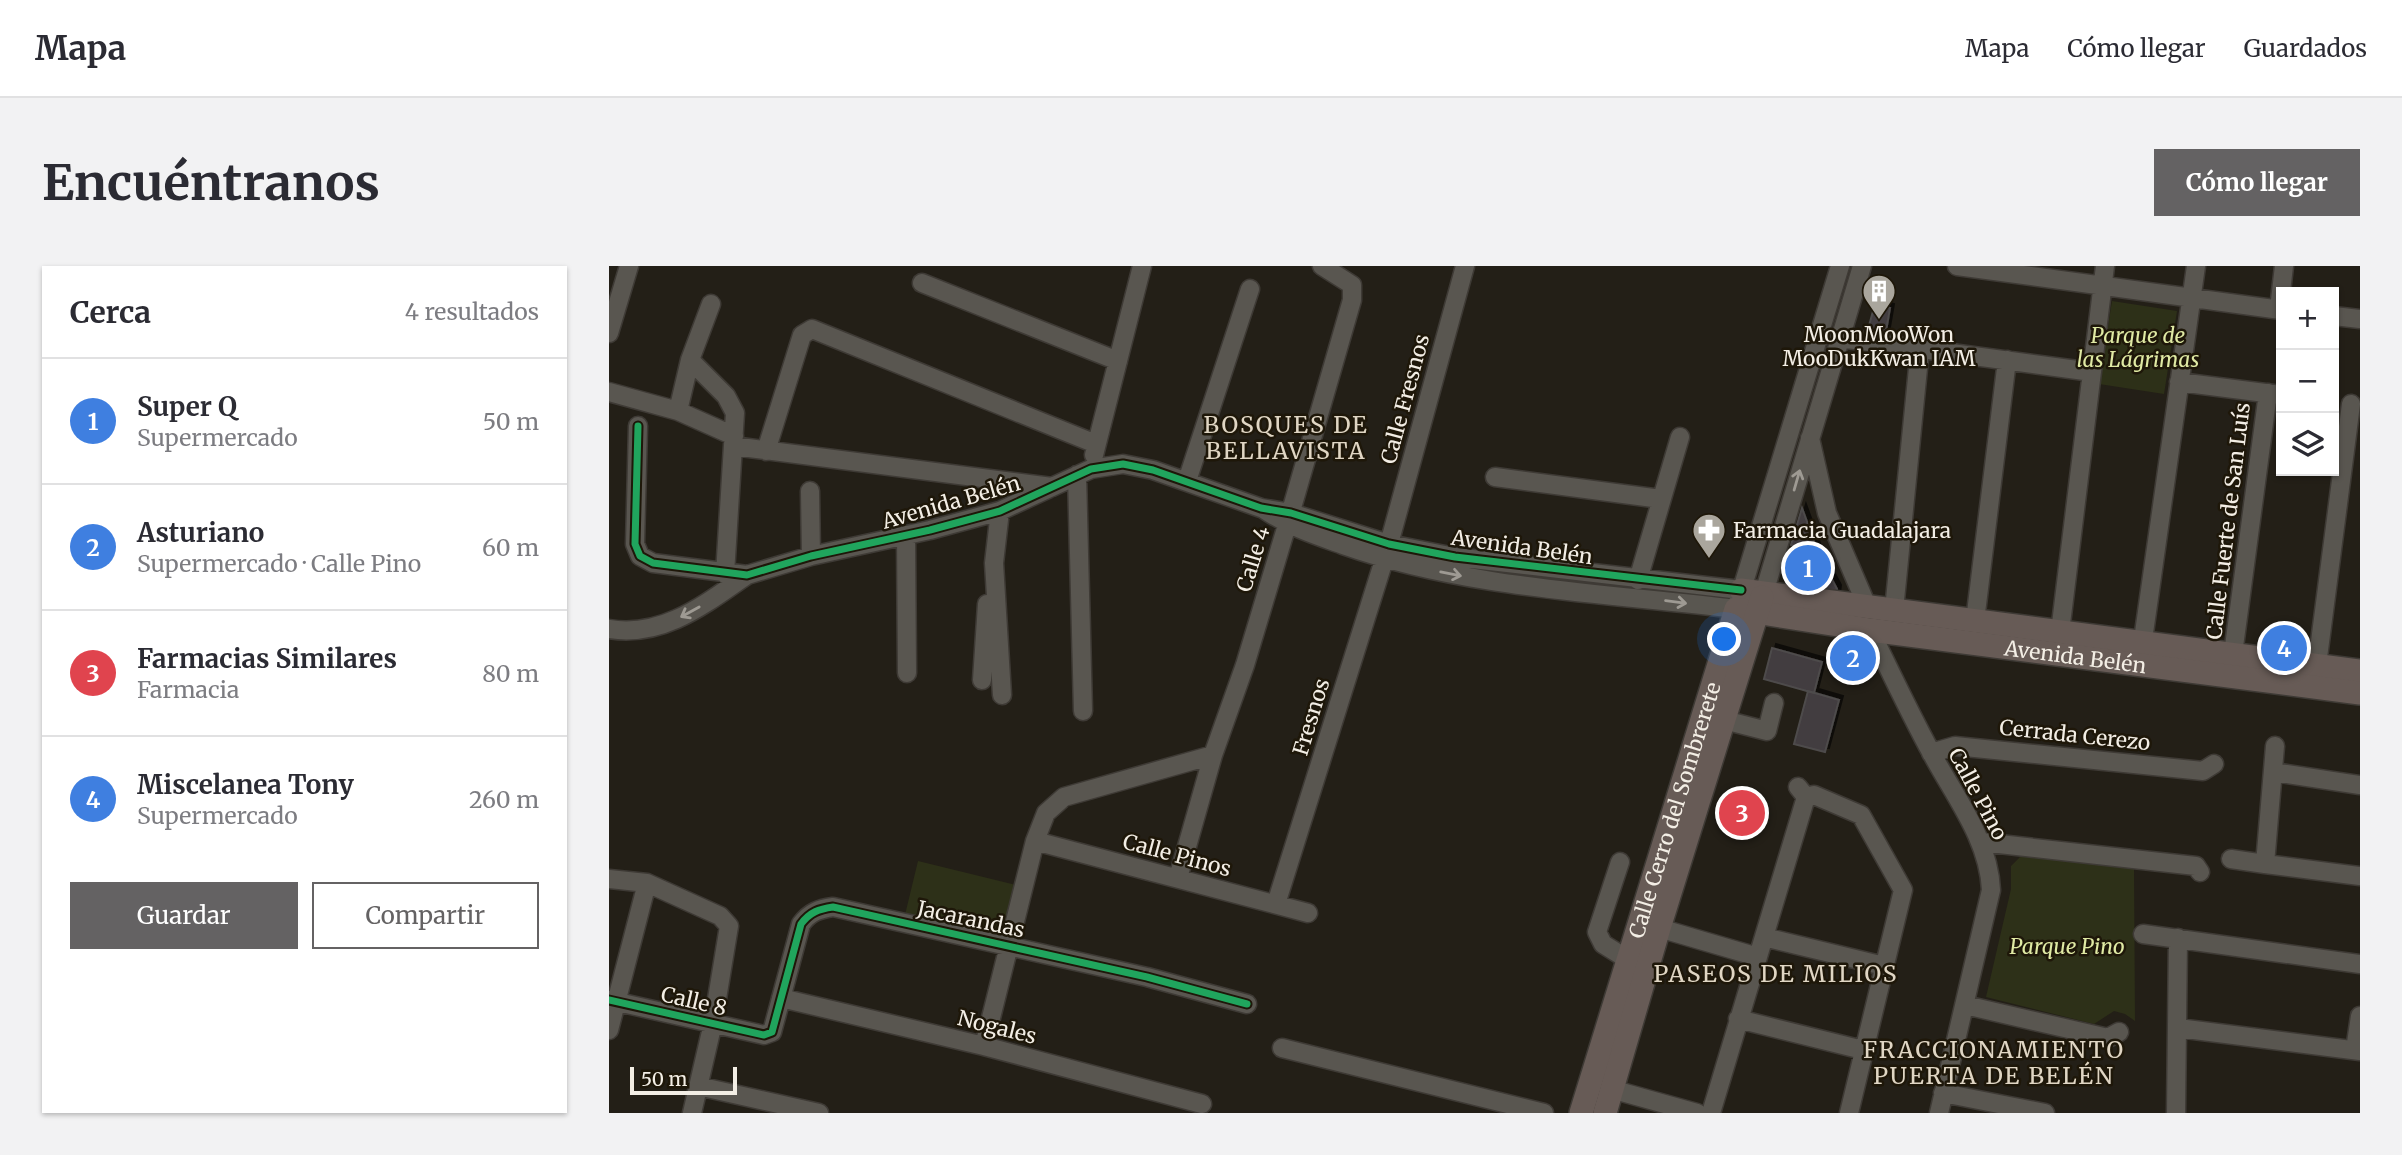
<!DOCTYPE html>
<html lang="es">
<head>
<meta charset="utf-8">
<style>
  body { margin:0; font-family:Merriweather,serif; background:#f2f2f3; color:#2b2b33 }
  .controls { position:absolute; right:21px; top:21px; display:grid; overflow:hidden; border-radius:0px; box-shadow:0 2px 5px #0004 }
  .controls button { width:63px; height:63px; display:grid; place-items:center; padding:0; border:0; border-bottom:2px solid #e1e1e2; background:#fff; color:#2b2b33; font:35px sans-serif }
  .scale { position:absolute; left:21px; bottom:18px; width:107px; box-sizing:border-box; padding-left:7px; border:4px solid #f3eee5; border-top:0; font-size:19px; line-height:24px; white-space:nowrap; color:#f3eee5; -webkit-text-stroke:5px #1e1709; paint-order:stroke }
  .you { position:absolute; left:1116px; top:374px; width:24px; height:24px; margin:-18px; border:5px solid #fff; border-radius:50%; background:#1a73e8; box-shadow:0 0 0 10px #1a73e833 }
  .badge { display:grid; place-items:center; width:46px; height:46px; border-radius:50%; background:#646263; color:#fff; font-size:23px; font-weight:700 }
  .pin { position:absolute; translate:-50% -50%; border:4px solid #fff; box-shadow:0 2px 7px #0006 }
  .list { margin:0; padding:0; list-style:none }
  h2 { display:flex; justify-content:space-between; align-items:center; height:91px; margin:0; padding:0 28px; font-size:30px }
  h2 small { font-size:23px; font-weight:400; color:#7c7c81 }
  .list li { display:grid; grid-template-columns:46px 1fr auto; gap:21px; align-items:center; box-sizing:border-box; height:126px; padding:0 28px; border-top:2px solid #e1e1e2 }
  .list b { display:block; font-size:26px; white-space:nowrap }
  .list p { margin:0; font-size:23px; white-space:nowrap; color:#7c7c81 }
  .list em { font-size:23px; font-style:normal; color:#7c7c81 }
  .actions { display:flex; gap:14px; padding:21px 28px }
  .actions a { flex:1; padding:16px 0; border:2px solid #646263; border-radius:0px; text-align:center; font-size:24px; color:#646263 }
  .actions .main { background:#646263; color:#fff }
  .icon { flex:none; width:38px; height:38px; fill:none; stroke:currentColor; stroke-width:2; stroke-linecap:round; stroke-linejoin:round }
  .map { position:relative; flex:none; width:1751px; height:847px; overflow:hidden; border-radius:0px }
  header { display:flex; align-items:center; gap:42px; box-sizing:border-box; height:98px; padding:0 35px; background:#fff; border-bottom:2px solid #e1e1e2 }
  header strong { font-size:33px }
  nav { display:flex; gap:38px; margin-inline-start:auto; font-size:24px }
  .intro { display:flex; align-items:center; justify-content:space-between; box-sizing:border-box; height:168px; padding:0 42px }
  h1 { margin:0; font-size:49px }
  .button { padding:18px 32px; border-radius:0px; background:#646263; color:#fff; font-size:24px; font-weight:700 }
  main { display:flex; gap:42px; padding:0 42px }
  aside { flex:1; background:#fff; border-radius:0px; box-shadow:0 2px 5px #0004 }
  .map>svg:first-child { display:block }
  .green { fill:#2d3018 }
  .building { fill:#423c40; stroke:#4e4b4b; stroke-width:2; filter:url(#shadow) }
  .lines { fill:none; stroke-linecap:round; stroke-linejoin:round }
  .minor-casing { stroke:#3e3a35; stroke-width:21 }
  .major-casing { stroke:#3e3a35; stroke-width:26 }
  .minor { stroke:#595650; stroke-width:18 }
  .major { stroke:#675b56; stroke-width:23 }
  .cycleway-casing { stroke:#1e1709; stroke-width:11 }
  .cycleway { stroke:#20a55d; stroke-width:7 }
  .oneway { stroke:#9e9a93 }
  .labels { text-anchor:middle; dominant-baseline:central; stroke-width:5; stroke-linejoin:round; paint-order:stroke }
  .poi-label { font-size:21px; fill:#f3eee5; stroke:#1e1709 }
  .park-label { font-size:21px; font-style:italic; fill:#e0eaa4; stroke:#1e1709 }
  .street-label { font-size:21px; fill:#f3eee5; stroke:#1e1709 }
  .neighbourhood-label { font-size:23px; letter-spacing:2px; fill:#e0d6c4; stroke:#1e1709 }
</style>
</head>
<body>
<header>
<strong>Mapa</strong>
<nav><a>Mapa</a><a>Cómo llegar</a><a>Guardados</a></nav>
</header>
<div class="intro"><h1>Encuéntranos</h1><a class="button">Cómo llegar</a></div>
<main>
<aside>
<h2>Cerca<small>4 resultados</small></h2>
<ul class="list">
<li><span class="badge" style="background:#3f7fe0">1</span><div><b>Super Q</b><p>Supermercado</p></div><em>50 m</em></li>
<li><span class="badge" style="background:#3f7fe0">2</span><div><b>Asturiano</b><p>Supermercado · Calle Pino</p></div><em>60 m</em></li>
<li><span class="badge" style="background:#e0444e">3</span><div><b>Farmacias Similares</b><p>Farmacia</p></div><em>80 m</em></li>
<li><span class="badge" style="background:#3f7fe0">4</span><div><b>Miscelanea Tony</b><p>Supermercado</p></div><em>260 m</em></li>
</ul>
<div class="actions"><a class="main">Guardar</a><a>Compartir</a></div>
</aside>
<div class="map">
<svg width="1751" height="847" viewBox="0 0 1751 847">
  <defs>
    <filter id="shadow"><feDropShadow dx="4" dy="-4" stdDeviation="0" flood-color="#0009"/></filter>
  </defs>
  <rect width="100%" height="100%" fill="#231f17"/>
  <path class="green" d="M1503,35L1568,45L1555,128L1490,118Z
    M1412,590L1525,603L1526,755L1516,748L1505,745L1485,758L1377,731L1402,623V600Z
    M309,595L415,621L401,678L295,653Z"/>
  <path class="building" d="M1266,38L1281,42L1276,71L1258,67Z
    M1193,242L1210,289L1228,323L1227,331L1203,325L1206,314L1195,313L1187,302L1192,281L1182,279Z
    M1163,382L1213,396L1205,427L1155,413Z
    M1245,383L1254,396L1233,406L1226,391Z
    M1199,425L1230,434L1216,486L1185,478Z"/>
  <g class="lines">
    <defs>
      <path id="minor" d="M1348,0L1672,44
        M313,17L509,95
        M1670,43L1675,0
        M1725,50L1751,53
        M0,67L20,0
        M1231,72L1483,106
        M81,94L117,130L126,147L116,308
        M1570,116L1672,129
        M0,126L69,145L125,170
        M69,145L81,94L102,38
        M29,160L26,278L31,290L44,297L138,309L202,290L321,264L391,245L482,203L514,198L544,204L652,242L682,247L780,278L846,291L1132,324
        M1201,172L1218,247L1258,340
        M124,180L443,221
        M157,185L193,69L203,63L487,178
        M485,189L533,0
        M468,209L474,445
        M886,211L1052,233
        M578,215L641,23
        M201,225L202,290
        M656,244C681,261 706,269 734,279C859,323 996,327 1127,343L1231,0
        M391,245L385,297L393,429
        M297,269L298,407
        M1029,314L1071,171
        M1148,334L1155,327L1253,0
        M1285,344L1311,82
        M1366,355L1398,94
        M0,363C54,372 96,338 138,309
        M1261,364C1281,405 1301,448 1323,488C1346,531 1380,574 1382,624L1330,847
        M1451,366L1496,0
        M1532,388L1587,0
        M1624,388L1659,127
        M1708,399L1742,138
        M373,414L378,338
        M1115,454L1158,465L1165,437
        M1666,480L1656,598L1751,610
        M1322,487L1346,480L1594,505L1605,498
        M1664,506L1751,519
        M1189,521L1197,531L1205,529L1252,549L1294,624L1240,847
        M426,575L699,647
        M1372,576L1587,600L1591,606
        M1622,593L1656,598
        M1011,596L988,666L994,678L1018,693
        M569,612L604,489L636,399L678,259L743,34V19L713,0
        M0,613L38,617L111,650L120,660L104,757L83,847
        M667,638L780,278L856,0
        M1050,662L1149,691
        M1534,668L1751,698
        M1155,671L1275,700
        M172,732L375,780L593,838
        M0,734L155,769L163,766L192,658C201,646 210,643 224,641L538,711L638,738
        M1356,739L1499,772L1510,766
        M1129,753L1254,784
        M1569,762L1751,785
        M0,764L38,617
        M375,780L426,575L437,547L455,531L604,489
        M673,782L935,847
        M1746,784L1751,750
        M89,820L210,847
        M1002,823L1088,847
        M1334,827L1436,847
        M1102,847L1197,531
        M1567,847L1569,672"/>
      <g id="major">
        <path d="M1132,324L1751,405"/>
        <path id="s1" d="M972,847L1127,343L1261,364L1751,427"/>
        <path d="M996,847L1050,662L1153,331"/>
      </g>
    </defs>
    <use href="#minor" class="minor-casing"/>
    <use href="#major" class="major-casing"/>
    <use href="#minor" class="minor"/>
    <use href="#major" class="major"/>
    <defs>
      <path id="cycleway" d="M29,160L26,278L31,290L44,297L138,309L202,290L321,264L391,245L482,203L514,198L544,204L652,242L682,247L780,278L846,291L1132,324
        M0,734L155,769L163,766L192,658C201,646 210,643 224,641L538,711L638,738"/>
    </defs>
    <use href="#cycleway" class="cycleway-casing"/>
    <use href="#cycleway" class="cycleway"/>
  </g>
  <defs><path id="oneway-shaft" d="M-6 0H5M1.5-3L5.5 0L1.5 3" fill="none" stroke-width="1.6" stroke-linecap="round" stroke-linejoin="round" transform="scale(1.75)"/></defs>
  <g class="oneway">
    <use href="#oneway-shaft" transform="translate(1188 214) rotate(-74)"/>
    <use href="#oneway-shaft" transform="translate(842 308) rotate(11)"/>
    <use href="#oneway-shaft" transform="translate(1067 336) rotate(7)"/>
    <use href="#oneway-shaft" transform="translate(81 346) rotate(151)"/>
  </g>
  <defs>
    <symbol id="building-pin" viewBox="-11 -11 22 30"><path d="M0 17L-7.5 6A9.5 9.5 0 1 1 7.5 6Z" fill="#aaa69d" stroke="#1e1709"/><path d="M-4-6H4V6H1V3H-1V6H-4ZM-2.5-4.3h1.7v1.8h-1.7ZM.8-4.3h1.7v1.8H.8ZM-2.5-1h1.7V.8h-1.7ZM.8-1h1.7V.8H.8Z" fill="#fff"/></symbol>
    <symbol id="pharmacy-pin" viewBox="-11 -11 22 30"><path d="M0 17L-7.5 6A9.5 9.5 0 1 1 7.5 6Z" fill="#aaa69d" stroke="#1e1709"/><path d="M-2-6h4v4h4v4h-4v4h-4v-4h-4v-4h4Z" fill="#fff"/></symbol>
  </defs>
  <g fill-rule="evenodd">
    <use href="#building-pin" x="1251" y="6" width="38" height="52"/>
    <use href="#pharmacy-pin" x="1081" y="245" width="38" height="52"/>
  </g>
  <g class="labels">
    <g class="poi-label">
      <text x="1270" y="68">MoonMooWon<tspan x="1270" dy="24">MooDukKwan IAM</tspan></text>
      <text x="1124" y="264" text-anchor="start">Farmacia Guadalajara</text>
    </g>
    <g class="park-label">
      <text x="1529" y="69">Parque de<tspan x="1529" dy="24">las Lágrimas</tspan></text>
      <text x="1458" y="680">Parque Pino</text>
    </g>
    <g class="street-label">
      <text transform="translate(796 133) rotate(-75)">Calle Fresnos</text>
      <text transform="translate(342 236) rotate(-16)">Avenida Belén</text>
      <text transform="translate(1619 255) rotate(-83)">Calle Fuerte de San Luís</text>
      <text transform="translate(913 281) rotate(8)">Avenida Belén</text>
      <text transform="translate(644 293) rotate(-73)">Calle 4</text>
      <text stroke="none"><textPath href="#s1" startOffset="870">Avenida Belén</textPath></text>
      <text transform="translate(702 451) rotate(-73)">Fresnos</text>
      <text transform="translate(1466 469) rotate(6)">Cerrada Cerezo</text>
      <text transform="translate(1369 528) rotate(62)">Calle Pino</text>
      <text stroke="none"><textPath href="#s1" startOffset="317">Calle Cerro del Sombrerete</textPath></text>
      <text transform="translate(568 589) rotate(15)">Calle Pinos</text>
      <text transform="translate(362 653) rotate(12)">Jacarandas</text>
      <text transform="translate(85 735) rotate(13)">Calle 8</text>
      <text transform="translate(388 761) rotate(14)">Nogales</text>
    </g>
    <g class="neighbourhood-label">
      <text x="677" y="158">BOSQUES DE<tspan x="677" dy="26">BELLAVISTA</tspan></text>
      <text x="1167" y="707">PASEOS DE MILIOS</text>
      <text x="1385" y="783">FRACCIONAMIENTO<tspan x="1385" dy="26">PUERTA DE BELÉN</tspan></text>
    </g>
  </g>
</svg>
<div class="controls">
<button>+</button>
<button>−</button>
<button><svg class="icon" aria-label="layers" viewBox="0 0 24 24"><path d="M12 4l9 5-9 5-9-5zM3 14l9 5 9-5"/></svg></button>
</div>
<div class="scale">50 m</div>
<div class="you"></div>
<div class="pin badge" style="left:1199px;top:302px;background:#3f7fe0">1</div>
<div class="pin badge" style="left:1244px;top:392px;background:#3f7fe0">2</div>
<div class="pin badge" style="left:1133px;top:547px;background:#e0444e">3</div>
<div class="pin badge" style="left:1675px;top:382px;background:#3f7fe0">4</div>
</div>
</main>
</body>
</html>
